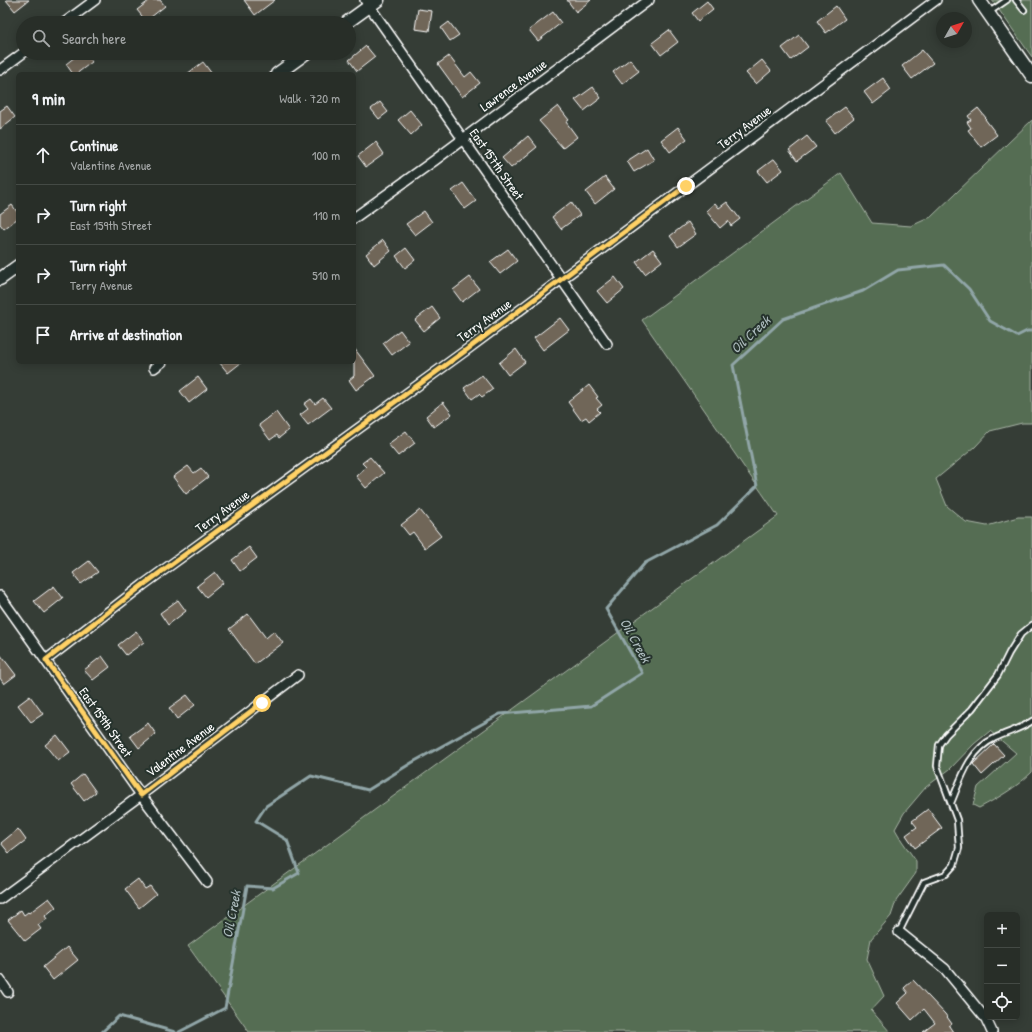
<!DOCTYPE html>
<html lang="en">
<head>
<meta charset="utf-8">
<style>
  body { margin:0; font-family:"Patrick Hand",sans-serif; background:#303630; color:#f1f3f6 }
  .controls { position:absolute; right:12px; bottom:12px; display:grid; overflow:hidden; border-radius:6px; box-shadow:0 2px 10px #0003 }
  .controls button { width:36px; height:36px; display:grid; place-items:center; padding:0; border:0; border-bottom:1px solid #444a45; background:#282e28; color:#f1f3f6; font:20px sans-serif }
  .compass { position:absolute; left:936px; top:12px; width:36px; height:36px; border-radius:50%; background:#282e28; box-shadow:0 2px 10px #0003; rotate:51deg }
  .stop { position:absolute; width:12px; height:12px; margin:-9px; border:3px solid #ffd166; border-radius:50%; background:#fff }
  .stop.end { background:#ffd166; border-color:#fff; box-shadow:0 1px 4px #0008 }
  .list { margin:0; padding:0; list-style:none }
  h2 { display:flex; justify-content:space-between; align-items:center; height:52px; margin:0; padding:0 16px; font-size:17px }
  h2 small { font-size:13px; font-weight:400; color:#a5a8a8 }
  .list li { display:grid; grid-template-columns:26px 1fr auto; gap:12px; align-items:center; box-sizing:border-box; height:60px; padding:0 16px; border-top:1px solid #444a45 }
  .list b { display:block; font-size:15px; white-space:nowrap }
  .list p { margin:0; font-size:13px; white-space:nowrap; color:#a5a8a8 }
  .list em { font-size:13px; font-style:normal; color:#a5a8a8 }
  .icon { flex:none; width:22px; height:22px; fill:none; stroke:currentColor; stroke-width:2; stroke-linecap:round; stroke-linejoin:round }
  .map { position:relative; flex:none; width:1032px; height:1032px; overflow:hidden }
  .search { position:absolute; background:#282e28; box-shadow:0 2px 10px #0003; left:16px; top:16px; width:340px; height:44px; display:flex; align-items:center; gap:10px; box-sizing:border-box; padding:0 14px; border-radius:22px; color:#a5a8a8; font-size:15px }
  .panel { position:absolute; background:#282e28; box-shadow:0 2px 10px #0003; left:16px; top:72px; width:340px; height:292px; border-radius:6px }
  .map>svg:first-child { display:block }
  .green { fill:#546d52; stroke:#aab6a8 }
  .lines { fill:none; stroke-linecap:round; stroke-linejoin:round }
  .stream { stroke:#91a6a8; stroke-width:3 }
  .building { fill:#706658; stroke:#fff }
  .lane-casing { stroke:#fff; stroke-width:8 }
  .street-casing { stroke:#fff; stroke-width:12 }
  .secondary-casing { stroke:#fff; stroke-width:15 }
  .lane { stroke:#26332d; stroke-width:4.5 }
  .street { stroke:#26332d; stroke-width:9 }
  .secondary { stroke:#26332d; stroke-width:12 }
  .route { stroke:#ffd166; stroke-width:5 }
  .labels { text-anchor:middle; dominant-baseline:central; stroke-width:4; stroke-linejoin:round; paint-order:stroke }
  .street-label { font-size:13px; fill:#fff; stroke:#26332d }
  .water-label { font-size:14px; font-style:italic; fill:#adbcbe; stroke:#26332d }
</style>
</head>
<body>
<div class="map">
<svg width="1032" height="1032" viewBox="0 0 1032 1032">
  <rect width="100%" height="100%" fill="#353d36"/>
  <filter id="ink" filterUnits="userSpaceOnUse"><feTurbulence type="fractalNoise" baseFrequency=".025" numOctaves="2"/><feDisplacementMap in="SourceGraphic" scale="8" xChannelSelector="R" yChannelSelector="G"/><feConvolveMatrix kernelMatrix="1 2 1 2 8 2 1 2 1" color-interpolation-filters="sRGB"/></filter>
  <g filter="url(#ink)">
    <path class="green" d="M992,0H1032V57Z
      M1032,120V423H1022L990,431L975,447L936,479L947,506L966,522L987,526L1018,517H1032V772C1017,787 998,798 979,808L973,805L978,787L1016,753L990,731L974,744L950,769L926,787L904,813L895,829L902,841L916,861V873L896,901L891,916L871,939L867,959L884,996L871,1010L890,1032H249L188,946L778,516L642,320L841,173L872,223L911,226L931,217Z"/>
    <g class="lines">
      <path class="stream" d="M102,1032L119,1016L175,1032
        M179,1032L225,1008L247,886L273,888L299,873L287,840L256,821L266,806L311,776L368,790L413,762L500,714L591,706L642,673L606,609L645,563L717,525L757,486L733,365L783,319L863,291L898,270L944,265L969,289L990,321L1017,336L1027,331H1032"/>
    </g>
    <path class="building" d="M6,0H29L15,11Z
      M150,0H160L165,6L146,21L137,10Z
      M244,0H275L255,15Z
      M567,0H591L576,12Z
      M707,1L713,9L698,21L692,13Z
      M836,6L845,19L826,33L817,21Z
      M418,9L432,11L429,31L415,29Z
      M553,12L561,23L538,41L529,30Z
      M449,22L459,35L450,41L441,28Z
      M669,30L678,42L661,55L652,43Z
      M799,35L808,47L791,60L782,48Z
      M366,46L375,57L357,71L349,60Z
      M922,50L933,63L912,79L902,66Z
      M80,53H85L92,62L76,74H73L66,64Z
      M449,56L465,77L471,72L480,83L462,97L438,64Z
      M630,59L639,71L622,84L613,72Z
      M762,60L771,71L756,84L746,73Z
      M203,62L212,74H187Z
      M883,78L891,90L873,104L864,92Z
      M593,87L601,98L584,111L575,100Z
      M380,102L388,112L379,119L371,109Z
      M7,106L15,117L0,129V111Z
      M558,106L569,120L566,122L577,137L563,148L539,121Z
      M845,107L854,118L835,133L826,121Z
      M978,108L986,118L985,119L997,135L981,147L968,130L971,128L967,122L971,120L968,116Z
      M410,110L422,125L411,135L398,120Z
      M678,127L687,139L670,152L661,140Z
      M528,136L537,147L511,168L502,158Z
      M807,136L816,147L797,161L789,150Z
      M376,142L384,154L366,167L358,156Z
      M647,148L654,160L634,172L627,161Z
      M774,159L783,170L767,182L758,171Z
      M605,177L614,189L595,204L586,192Z
      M463,183L476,201L465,209L452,191Z
      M571,202L580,215L561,229L552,217Z
      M727,202L740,219L731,226L728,221L720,228L706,211L715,203L719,208Z
      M12,205L18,213V218L4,229L0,224V214Z
      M424,211L432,222L415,235L406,224Z
      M688,222L696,234L678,247L670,236Z
      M383,240L391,251L374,265L366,254Z
      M406,248L415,260L405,268L396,256Z
      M508,249L517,261L500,274L490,262Z
      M653,249L662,261L645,274L636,262Z
      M470,277L479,289L462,302L453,290Z
      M615,277L624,289L607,303L597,291Z
      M432,307L440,318L424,331L415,320Z
      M560,318L569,330L543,350L534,338Z
      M400,330L409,342L392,355L383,343Z
      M354,348L375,376L356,390L349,380L354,376Z
      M516,349L525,362L508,375L499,363Z
      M219,362H242L228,373Z
      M482,375L493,389L482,397L479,394L472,399L464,388Z
      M198,377L207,389L189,403L180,391Z
      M589,385L598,397L596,398L602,405L597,409L600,412L589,421L586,417L581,420L568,402Z
      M323,398L331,408L308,425L300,415L308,409L304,404L311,399L315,404Z
      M443,402L452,414L434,427L426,416Z
      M276,412L289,430L279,438L277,435L270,440L259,425Z
      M406,431L415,443L398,456L388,444Z
      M370,457L384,473L366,488L356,476L366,467L362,463Z
      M188,466L194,473L201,468L208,477L186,494L173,477Z
      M420,510L441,536L425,548L413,532L409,535L401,525Z
      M249,547L257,558L240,571L232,560Z
      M89,561L98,572L81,584L73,573Z
      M215,572L223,583L206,597L197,586Z
      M54,586L63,598L44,613L34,601Z
      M178,600L186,611L168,625L160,613Z
      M248,614L266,638L274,631L283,643L255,664L229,629Z
      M136,631L144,642L126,655L118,645Z
      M0,654L16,675L4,684L0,678Z
      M102,656L110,667L93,680L84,670Z
      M187,695L195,705L177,719L169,708Z
      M30,696L43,714L31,722L18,705Z
      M148,723L156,734L139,748L130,736Z
      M57,735L70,752L58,761L45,745Z
      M994,744L1004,755L982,775L973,764Z
      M83,774L96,792L84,801L71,784Z
      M928,809L942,828L915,848L906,835L917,827L912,821Z
      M18,829L26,840L9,853L1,843Z
      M138,879L145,889L150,886L156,894L139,908L125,889Z
      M49,898L56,907L45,916L47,919L38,925L41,929L25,941L8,920L21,910L24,915L28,912L29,913Z
      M67,947L78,960L53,980L43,967Z
      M913,980L945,1014L952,1024L949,1026L953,1032H923L935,1023L924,1009L912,1020L897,1003L908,993L904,988Z"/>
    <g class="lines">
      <defs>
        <path id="lane" d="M1016,0L1024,10
          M988,13L1007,0
          M951,803C961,779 969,750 995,738C1007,732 1021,729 1032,721
          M899,932L924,882L946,874L954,865L959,848L957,820L937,766L939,745L946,735L972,709L998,675L1009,653L1021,634L1032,625"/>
        <path id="street" d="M365,0L607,344
          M64,23L95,0
          M0,70L23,53
          M354,218L435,160L649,0
          M154,368L162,362
          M0,596L141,795L207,882
          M46,660L143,585L465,351L936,0
          M0,899L141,795L298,675
          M899,932L945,969L986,1019L992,1032
          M0,980L8,992"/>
        <path id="secondary" d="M979,0L1032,76
          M346,23L378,0
          M277,74L306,53
          M0,279L18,266"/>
      </defs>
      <use href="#lane" class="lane-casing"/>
      <use href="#street" class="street-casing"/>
      <use href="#secondary" class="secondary-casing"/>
      <use href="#lane" class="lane"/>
      <use href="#street" class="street"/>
      <use href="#secondary" class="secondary"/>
    </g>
  </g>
  <g class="lines" filter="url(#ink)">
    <path class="route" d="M262,703L141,795L46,660L143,585L465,351L686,186"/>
  </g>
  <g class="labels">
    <g class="street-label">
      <text transform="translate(513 85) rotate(-36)">Lawrence Avenue</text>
      <text transform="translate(744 127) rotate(-37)">Terry Avenue</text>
      <text transform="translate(497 164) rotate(55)">East 157th Street</text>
      <text transform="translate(484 320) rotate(-36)">Terry Avenue</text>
      <text transform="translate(222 511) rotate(-36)">Terry Avenue</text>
      <text transform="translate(106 722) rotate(55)">East 159th Street</text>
      <text transform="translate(180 749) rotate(-37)">Valentine Avenue</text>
    </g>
    <g class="water-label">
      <text transform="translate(750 334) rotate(-43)">Oil Creek</text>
      <text transform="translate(636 640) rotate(61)">Oil Creek</text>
      <text transform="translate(231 914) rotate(-79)">Oil Creek</text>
    </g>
  </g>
</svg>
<div class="controls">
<button>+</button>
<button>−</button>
<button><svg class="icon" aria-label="locate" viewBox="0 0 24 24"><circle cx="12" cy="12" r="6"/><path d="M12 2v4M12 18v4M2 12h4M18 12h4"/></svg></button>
</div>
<svg class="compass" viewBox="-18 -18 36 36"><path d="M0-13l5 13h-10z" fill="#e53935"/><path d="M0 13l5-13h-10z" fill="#a5a8a8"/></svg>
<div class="stop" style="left:262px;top:703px"></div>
<div class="stop end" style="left:686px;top:186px"></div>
<div class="search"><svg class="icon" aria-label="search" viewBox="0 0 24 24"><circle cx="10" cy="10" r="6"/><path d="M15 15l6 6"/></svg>Search here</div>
<section class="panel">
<h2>9 min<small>Walk · 720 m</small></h2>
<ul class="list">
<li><svg class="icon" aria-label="ahead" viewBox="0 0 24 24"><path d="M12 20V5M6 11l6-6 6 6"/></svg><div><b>Continue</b><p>Valentine Avenue</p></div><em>100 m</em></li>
<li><svg class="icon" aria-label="right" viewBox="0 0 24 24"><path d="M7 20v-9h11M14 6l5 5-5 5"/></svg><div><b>Turn right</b><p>East 159th Street</p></div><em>110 m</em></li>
<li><svg class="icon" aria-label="right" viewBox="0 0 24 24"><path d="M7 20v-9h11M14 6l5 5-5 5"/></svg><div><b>Turn right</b><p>Terry Avenue</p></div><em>510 m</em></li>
<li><svg class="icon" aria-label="arrive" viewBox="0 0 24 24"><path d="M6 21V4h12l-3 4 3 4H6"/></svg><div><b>Arrive at destination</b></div></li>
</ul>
</section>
</div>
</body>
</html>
